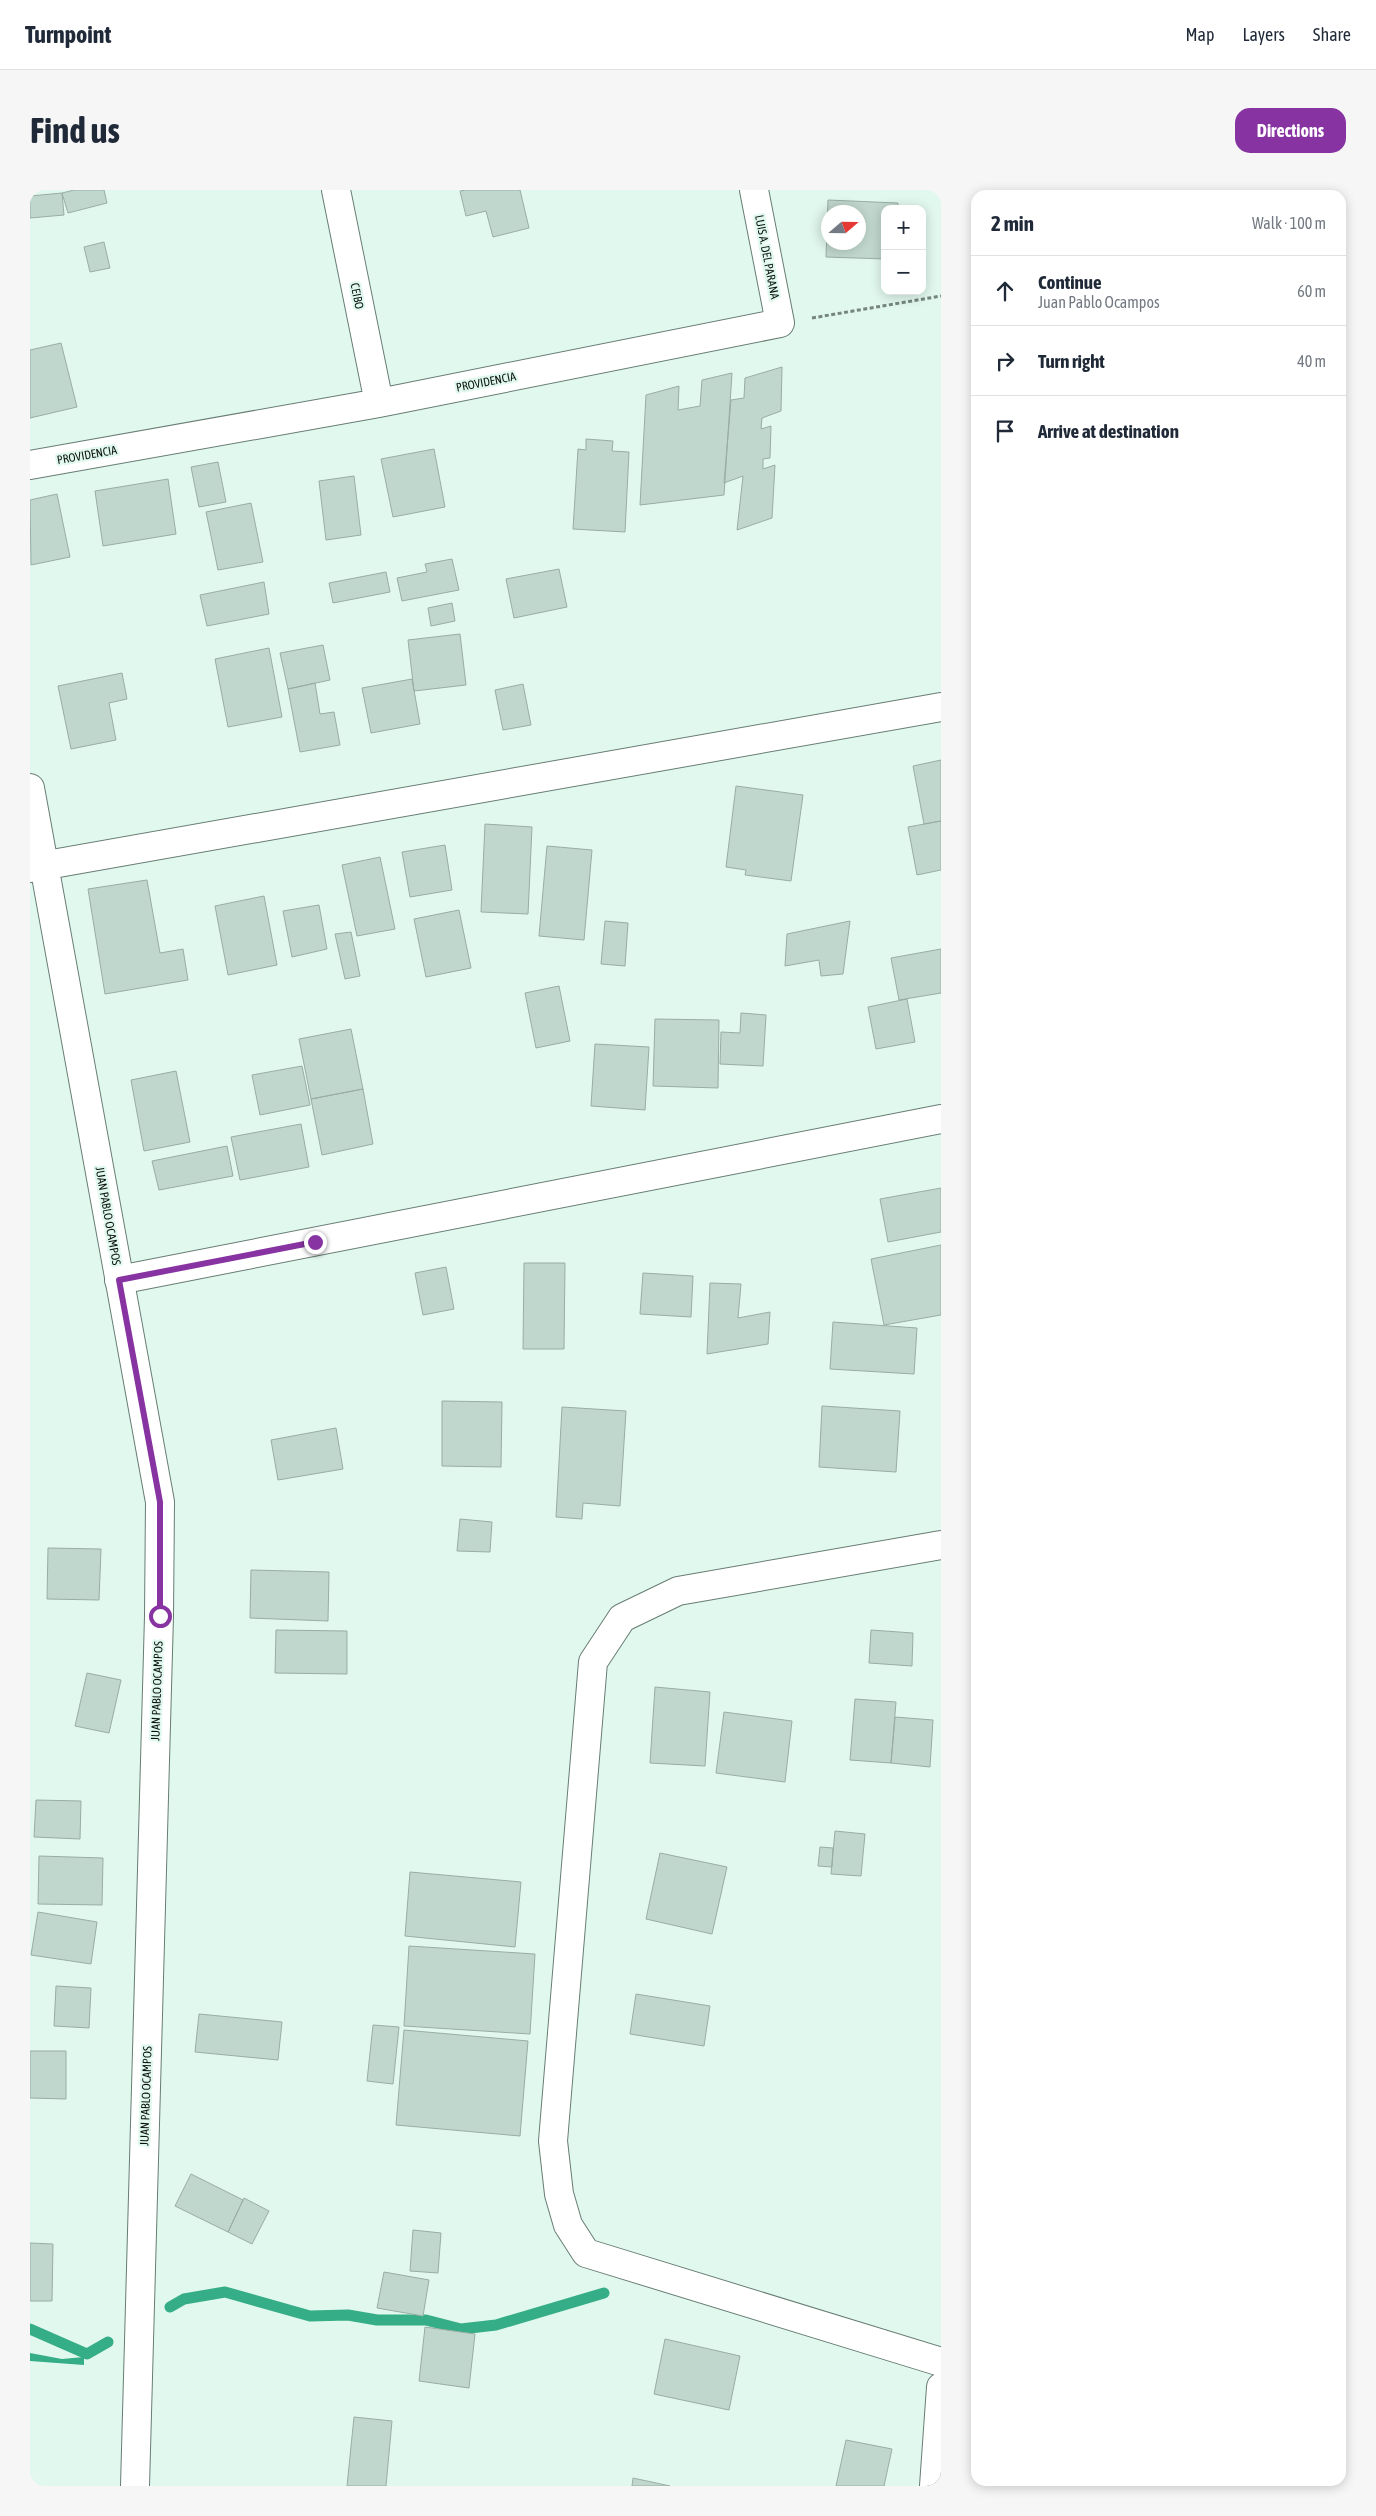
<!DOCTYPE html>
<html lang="en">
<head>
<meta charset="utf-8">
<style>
  body { margin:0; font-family:"Asap Condensed",sans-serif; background:#f6f6f7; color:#1f2937 }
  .controls { position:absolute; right:15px; top:15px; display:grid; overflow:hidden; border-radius:10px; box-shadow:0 2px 12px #0003 }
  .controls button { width:45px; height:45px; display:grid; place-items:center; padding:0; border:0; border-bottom:1px solid #e0e1e3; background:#fff; color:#1f2937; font:25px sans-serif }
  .compass { position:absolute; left:791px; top:15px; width:45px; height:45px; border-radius:50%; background:#fff; box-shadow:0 2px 12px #0003; rotate:70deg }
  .stop { position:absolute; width:15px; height:15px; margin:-11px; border:4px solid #8733a1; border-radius:50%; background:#fff }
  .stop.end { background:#8733a1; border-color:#fff; box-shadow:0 1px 5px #0008 }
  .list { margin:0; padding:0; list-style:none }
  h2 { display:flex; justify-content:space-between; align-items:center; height:65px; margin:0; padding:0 20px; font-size:21px }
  h2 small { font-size:16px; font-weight:400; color:#747a83 }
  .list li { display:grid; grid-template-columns:32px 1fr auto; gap:15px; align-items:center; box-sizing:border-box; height:70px; padding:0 20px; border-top:1px solid #e0e1e3 }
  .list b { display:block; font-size:19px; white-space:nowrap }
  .list p { margin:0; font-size:16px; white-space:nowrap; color:#747a83 }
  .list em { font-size:16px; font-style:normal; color:#747a83 }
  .icon { flex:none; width:28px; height:28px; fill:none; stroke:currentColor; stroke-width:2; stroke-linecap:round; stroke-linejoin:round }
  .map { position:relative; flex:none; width:911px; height:2296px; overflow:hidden; border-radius:15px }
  header { display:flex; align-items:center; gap:30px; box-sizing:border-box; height:70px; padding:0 25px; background:#fff; border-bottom:1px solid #e0e1e3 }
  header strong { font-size:24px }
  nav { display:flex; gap:28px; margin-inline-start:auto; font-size:18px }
  .intro { display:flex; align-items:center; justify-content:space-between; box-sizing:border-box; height:120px; padding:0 30px }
  h1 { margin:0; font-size:35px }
  .button { padding:12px 22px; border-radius:15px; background:#8733a1; color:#fff; font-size:18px; font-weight:700 }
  main { display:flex; gap:30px; padding:0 30px }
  aside { flex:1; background:#fff; border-radius:15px; box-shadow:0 2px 12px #0003 }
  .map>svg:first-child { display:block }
  .water { fill:#35ad86 }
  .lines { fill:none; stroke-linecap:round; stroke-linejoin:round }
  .stream { stroke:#35ad86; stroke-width:11 }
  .building { fill:#c0d7cd; stroke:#98aea5; fill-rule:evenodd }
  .minor-casing { stroke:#687d74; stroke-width:30 }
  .tertiary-casing { stroke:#687d74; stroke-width:30 }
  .path { stroke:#76857f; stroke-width:3; stroke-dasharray:4 2.5; stroke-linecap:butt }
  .minor { stroke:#fff; stroke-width:28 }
  .tertiary { stroke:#fff; stroke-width:28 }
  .route { stroke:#8733a1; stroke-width:6 }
  .labels { text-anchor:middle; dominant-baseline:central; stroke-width:4.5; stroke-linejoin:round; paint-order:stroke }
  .street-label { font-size:12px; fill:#0b1310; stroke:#e1f8ee }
</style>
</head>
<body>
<header>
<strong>Turnpoint</strong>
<nav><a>Map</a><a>Layers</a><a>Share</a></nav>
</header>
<div class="intro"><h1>Find us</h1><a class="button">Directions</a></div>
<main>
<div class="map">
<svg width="911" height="2296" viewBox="0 0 911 2296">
  <rect width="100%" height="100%" fill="#e1f8ee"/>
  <path class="water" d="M0,2163L32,2169L54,2167V2175L0,2171Z"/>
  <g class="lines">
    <path class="stream" d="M140,2117L154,2109L195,2102L280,2126L318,2125L347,2130H396L431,2139L466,2135L574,2103
      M0,2139L57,2164L78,2152"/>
  </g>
  <path class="building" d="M44,0H74L77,13L38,23L32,3Z
    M436,0H490L499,38L463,47L456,21L436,26L430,1Z
    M32,3L34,25L0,28V6Z
    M798,10L868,13V19H855V69L796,67ZM798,22H828V52H798Z
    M74,52L80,78L60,82L54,57Z
    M31,153L47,217L0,228V160Z
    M752,177L751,221L732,228L731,239L741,236L740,268L733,269V279L745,275L742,328L707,340L713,286L694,293L701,210L714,208L715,188Z
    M702,183L694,305L610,315L616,205L649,196L648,220L670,216L672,190Z
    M556,249L583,251L582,261L599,262L595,342L543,339L548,259L556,260Z
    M404,259L415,317L363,327L351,269Z
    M188,272L196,312L169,317L161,277Z
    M324,286L331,345L296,350L289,291Z
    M138,289L146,344L73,356L65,301Z
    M27,304L40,367L1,375L0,310Z
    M221,313L233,372L188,380L176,322Z
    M422,369L429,400L372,411L367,388L397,382L395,374Z
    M529,379L537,417L484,428L476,389Z
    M356,382L360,402L303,413L299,393Z
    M234,392L239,424L177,436L170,405Z
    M422,413L425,431L401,436L398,418Z
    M430,444L436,495L384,501L378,450Z
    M293,455L300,490L258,499L250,463Z
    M239,458L252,527L198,537L185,469Z
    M92,483L97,509L79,513L86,550L41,559L28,496Z
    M382,489L390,534L341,543L332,498Z
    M285,493L290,524L304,522L310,555L270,562L258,499Z
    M493,494L501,535L473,540L465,500Z
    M911,570V631L894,634L883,576Z
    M706,596L773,605L761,691L715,685L716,680L696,677Z
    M911,631V680L887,685L878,637Z
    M455,634L502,637L498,724L451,722Z
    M415,655L422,700L380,707L372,662Z
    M517,656L562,660L554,750L509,746Z
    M350,667L365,739L327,746L312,675Z
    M117,690L130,763L153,759L158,790L75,804L58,699Z
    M234,706L247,775L198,785L185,716Z
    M289,715L297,759L262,767L253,721Z
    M429,720L441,778L396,787L384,729Z
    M575,731L598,733L595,776L571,774Z
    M820,731L813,784L791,786L789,770L755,776L757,744Z
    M321,742L330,786L315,789L305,744Z
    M911,759V803L869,810L861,768Z
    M529,796L540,851L506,858L495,803Z
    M877,809L885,852L846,859L838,817Z
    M711,823L736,825L733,876L690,874L691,842L710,843Z
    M625,829L689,830L688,898L623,896Z
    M321,839L333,899L281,909L269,849Z
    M565,854L619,857L615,920L561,916Z
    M272,876L280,915L230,925L222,885Z
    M146,881L160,952L114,961L101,890Z
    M333,899L343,954L292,965L281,909Z
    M271,934L279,977L210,990L201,947Z
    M197,956L203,986L129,1000L122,971Z
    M911,998V1042L858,1052L850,1009Z
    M911,1055V1125L854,1135L841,1069Z
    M494,1073H535L534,1159H493Z
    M416,1077L424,1119L393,1125L385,1083Z
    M613,1083L663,1086L661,1127L610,1124Z
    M680,1093L711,1094L708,1128L740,1122L738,1154L677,1164Z
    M803,1132L887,1138L884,1184L800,1179Z
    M412,1211L472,1212L471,1277L412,1276Z
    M792,1216L870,1221L866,1282L789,1277Z
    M532,1217L596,1221L590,1316L553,1313L552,1329L526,1327Z
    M306,1238L313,1279L248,1290L241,1250Z
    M430,1329L462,1332L460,1362L427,1361Z
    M18,1358L71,1359L69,1410L17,1409Z
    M221,1380L299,1382L298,1431L220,1428Z
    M246,1440L317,1441V1484L245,1483Z
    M841,1440L883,1443L882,1476L839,1473Z
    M57,1483L91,1490L79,1543L45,1536Z
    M625,1497L680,1502L675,1576L620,1573Z
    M825,1509L866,1512L861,1573L820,1570Z
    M694,1522L762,1531L755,1592L686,1583Z
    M865,1527L903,1530L900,1577L861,1573Z
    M6,1610L51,1611L50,1649L4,1647Z
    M805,1641L835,1644L831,1686L801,1684Z
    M790,1657L803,1658L802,1677L788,1676Z
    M630,1663L697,1677L682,1744L616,1729Z
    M9,1666L73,1668L72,1715L8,1714Z
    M380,1682L491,1692L485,1757L375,1746Z
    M8,1722L67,1732L61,1774L1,1765Z
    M379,1756L505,1764L500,1844L374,1836Z
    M26,1796L61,1798L59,1838L24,1836Z
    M606,1804L680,1816L674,1856L600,1844Z
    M169,1824L252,1832L248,1870L165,1862Z
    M343,1835L369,1837L363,1894L337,1891Z
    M374,1840L498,1851L490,1946L366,1935Z
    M0,1861H36V1909L0,1908Z
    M161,1984L213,2010L198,2042L145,2016Z
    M214,2008L239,2021L222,2054L198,2042Z
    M383,2040L411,2043L408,2083L380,2081Z
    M0,2053L23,2054L22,2111H0Z
    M354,2082L399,2090L393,2126L347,2118Z
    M395,2137L445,2144L439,2198L389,2191Z
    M635,2149L710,2166L699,2220L624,2204Z
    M324,2227L362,2231L356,2296H317Z
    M816,2250L862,2259L854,2296H806Z
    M603,2288L640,2296H602Z"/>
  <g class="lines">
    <defs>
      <path id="minor" d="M306,0L349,213
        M0,275L349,213L750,133L724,0
        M0,678L911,517
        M89,1090L911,929
        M911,1355L648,1401L592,1428L563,1472L523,1951L529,2004L538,2035L556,2063L911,2172
        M904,2296L911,2197"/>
      <path id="tertiary" d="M0,598L130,1312L129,1426L105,2296"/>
    </defs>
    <use href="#minor" class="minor-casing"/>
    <use href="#tertiary" class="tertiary-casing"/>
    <path class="path" d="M782,128L911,106"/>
    <use href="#minor" class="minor"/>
    <use href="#tertiary" class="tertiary"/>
  </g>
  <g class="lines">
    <path class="route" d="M130,1426V1312L89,1090L285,1052"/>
  </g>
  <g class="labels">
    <g class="street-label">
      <text transform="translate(737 67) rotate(79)">LUIS A. DEL PARANA</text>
      <text transform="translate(327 106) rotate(79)">CEIBO</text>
      <text transform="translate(456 192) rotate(-11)">PROVIDENCIA</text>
      <text transform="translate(57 265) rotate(-10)">PROVIDENCIA</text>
      <text transform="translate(78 1026) rotate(80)">JUAN PABLO OCAMPOS</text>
      <text transform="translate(127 1501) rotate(-88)">JUAN PABLO OCAMPOS</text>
      <text transform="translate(116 1906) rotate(-88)">JUAN PABLO OCAMPOS</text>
    </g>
  </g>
</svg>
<div class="controls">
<button>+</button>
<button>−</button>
</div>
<svg class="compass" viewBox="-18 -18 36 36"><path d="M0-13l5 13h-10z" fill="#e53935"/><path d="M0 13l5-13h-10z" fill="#747a83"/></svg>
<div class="stop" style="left:130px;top:1426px"></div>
<div class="stop end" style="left:285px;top:1052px"></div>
</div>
<aside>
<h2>2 min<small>Walk · 100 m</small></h2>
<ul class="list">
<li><svg class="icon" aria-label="ahead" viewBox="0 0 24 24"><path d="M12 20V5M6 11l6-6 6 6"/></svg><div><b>Continue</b><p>Juan Pablo Ocampos</p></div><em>60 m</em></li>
<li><svg class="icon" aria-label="right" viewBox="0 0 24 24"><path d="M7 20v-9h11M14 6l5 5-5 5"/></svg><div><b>Turn right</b></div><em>40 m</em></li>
<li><svg class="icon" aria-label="arrive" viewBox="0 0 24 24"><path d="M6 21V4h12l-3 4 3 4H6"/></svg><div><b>Arrive at destination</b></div></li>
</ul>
</aside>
</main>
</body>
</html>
